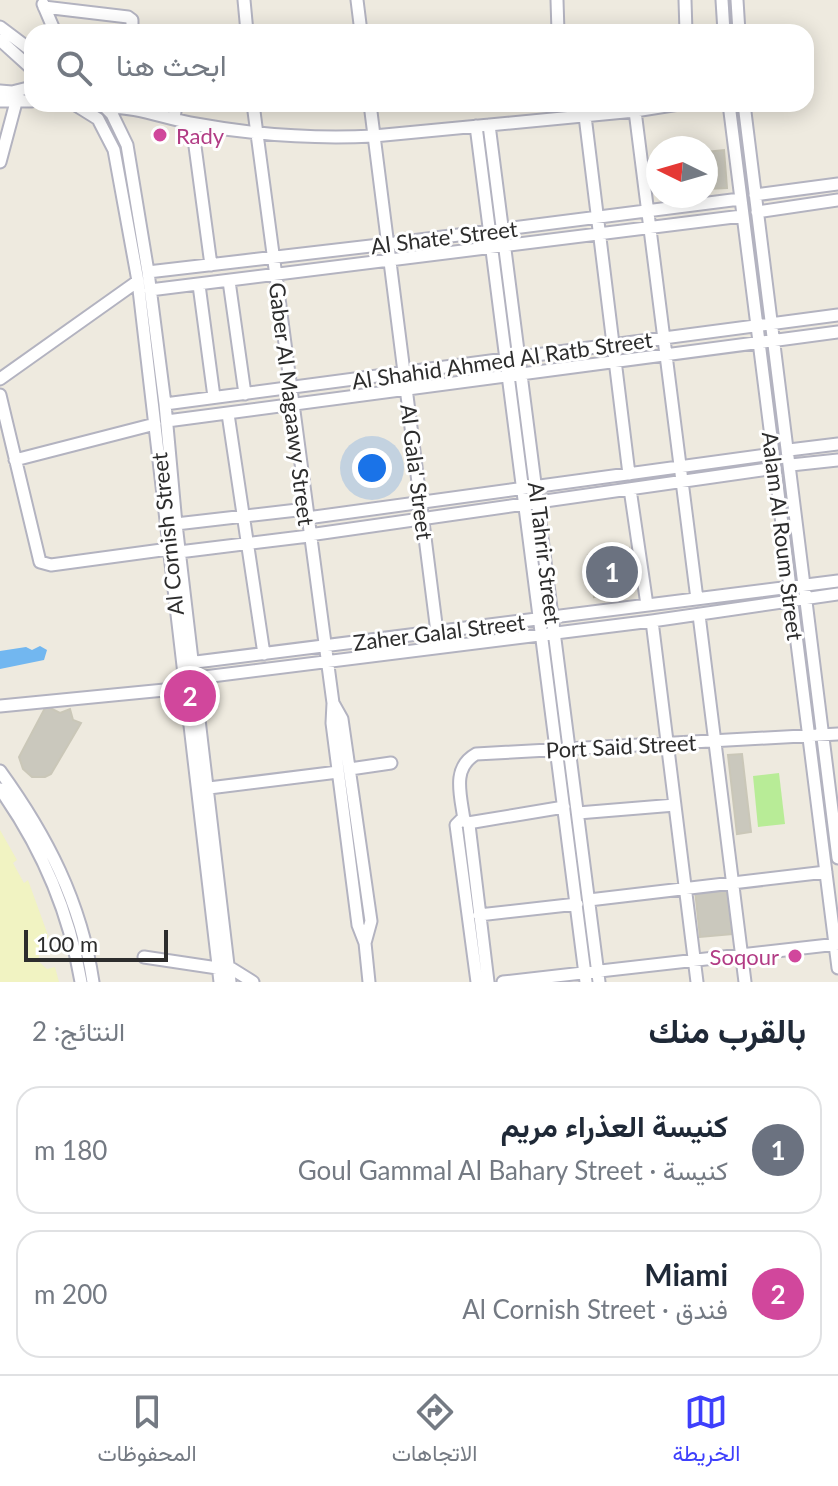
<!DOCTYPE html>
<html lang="ar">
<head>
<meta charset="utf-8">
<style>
  body { margin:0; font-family:Lato,Vazirmatn,sans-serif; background:#f6f6f7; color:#1f2937; direction:rtl }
  .compass { position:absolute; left:646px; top:136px; width:72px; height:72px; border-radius:50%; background:#fff; box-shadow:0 4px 20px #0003; rotate:275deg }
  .scale { position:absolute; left:24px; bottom:20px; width:144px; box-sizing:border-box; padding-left:8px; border:4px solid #2d2d2d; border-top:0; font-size:22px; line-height:28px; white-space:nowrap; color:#2d2d2d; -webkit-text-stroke:6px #fff; paint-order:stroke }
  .you { position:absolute; left:372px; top:468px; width:28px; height:28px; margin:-20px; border:6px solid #fff; border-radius:50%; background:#1a73e8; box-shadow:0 0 0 12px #1a73e833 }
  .badge { display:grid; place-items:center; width:52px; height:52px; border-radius:50%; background:#3e3ffc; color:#fff; font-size:26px; font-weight:700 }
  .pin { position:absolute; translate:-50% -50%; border:4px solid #fff; box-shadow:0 2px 8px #0006 }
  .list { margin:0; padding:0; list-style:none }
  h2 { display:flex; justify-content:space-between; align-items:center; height:104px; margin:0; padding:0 32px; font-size:34px }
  h2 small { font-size:26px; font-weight:400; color:#747a83 }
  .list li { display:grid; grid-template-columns:52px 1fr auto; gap:24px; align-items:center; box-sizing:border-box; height:128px; margin:0 16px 16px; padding:0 16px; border:2px solid #e0e1e3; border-radius:24px }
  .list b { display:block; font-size:30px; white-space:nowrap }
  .list p { margin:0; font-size:26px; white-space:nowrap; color:#747a83 }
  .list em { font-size:26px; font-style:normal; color:#747a83 }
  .icon { flex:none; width:44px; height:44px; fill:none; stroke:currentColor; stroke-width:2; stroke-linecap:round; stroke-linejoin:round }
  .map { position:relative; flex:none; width:838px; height:982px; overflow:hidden; direction:ltr }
  .search { position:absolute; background:#fff; box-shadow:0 4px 20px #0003; left:24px; right:24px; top:24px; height:88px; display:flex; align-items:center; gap:20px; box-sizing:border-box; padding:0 28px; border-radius:24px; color:#747a83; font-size:30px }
  .sheet { height:392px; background:#fff }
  nav { display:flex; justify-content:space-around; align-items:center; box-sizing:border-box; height:112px; border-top:2px solid #e0e1e3; background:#fff; font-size:22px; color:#747a83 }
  nav a { display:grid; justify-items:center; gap:4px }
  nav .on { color:#3e3ffc }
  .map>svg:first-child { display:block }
  .sand { fill:#f1f3c2 }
  .pitch { fill:#b8ec97 }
  .water { fill:#72b7f0 }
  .building { fill:#cac8bd; stroke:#cac7b8; stroke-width:2 }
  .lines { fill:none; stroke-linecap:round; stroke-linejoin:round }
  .minor-casing { stroke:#b3b3c0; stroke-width:15 }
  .minor { stroke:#fff; stroke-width:11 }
  .hotel-dot { fill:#d1479c; stroke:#fff; stroke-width:3 }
  .labels { text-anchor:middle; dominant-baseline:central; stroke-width:6; stroke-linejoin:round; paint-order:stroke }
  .hotel-label { font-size:22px; fill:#b23c85; stroke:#fff; text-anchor:start }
  .street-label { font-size:22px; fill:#2d2d2d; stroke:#fff }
</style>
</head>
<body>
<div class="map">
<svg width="838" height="982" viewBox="0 0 838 982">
  <rect width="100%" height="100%" fill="#eeeadf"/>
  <path class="sand" d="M0,830L17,860L13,863L24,883L28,880L49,938L41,946L38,961L47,969L55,967L59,982H0Z"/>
  <path class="pitch" d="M779,773L785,824L758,827L753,776Z"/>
  <path class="water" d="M40,646L47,650L44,660L0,669V651L26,647L32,650Z"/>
  <path class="building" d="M724,150L727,188L706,189V152Z
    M629,548L635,590L594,597L588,555Z
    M46,706L60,713L70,709L73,720L81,723L51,774L45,777H32L23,769L19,757Z
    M742,754L751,832L737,834L728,755Z
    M727,886L732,934L700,937L695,890Z"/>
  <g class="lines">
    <defs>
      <path id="minor" d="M244,0L247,32
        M357,0L361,32
        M557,0L558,32
        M685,0L686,32
        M722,0L724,32
        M737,0L739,32
        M43,4L55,32
        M44,7L128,17L132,20V32
        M0,27L32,51
        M0,40L32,69
        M0,91L12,92L32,87
        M0,101H32
        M74,104L98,119L114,150L138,281L220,982
        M102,104L112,114L127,145L148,272L165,404L176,524L230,982
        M253,104L333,703L332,723L358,925L365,943L369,982
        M370,104L438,640
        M729,104L838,968
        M744,104L838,858
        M105,107C136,106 166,119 196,124C255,135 313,139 374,136L635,111L679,104
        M635,111L697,599
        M585,116L629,474
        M174,119L176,104
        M192,124L211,265
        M489,125L599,982
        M476,126L586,982
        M0,162L19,91
        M755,195L838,184
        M757,212L838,200
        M148,272L388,244L740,199
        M229,281L245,394
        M199,285L214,397
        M150,290L742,216
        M0,379L138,281
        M0,395L40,562L51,565L169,549
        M165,404L838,315
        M228,414L264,654
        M167,421L838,332
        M789,450L838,444
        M15,460L155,424
        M791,465L838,460
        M630,489L647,605
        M307,518L773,454
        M176,524L306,509
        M309,535L775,468
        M179,552L309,536
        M699,615L745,982
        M652,621L697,982
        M188,663L838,581
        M188,679L652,621L838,594
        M333,703L342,719L371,921L365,943
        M0,706L185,688
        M350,769L391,763
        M0,771C47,836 81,902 93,982
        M209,788L338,772
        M0,789C42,848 69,911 81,982
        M578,813L675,805
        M464,820C461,796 451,768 476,754L838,734
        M468,823L564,807
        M589,900L826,872
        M479,915L577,904
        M144,957L224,969
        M229,967L253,982
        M477,982L456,825L461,820L466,821L469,825L488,982
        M503,982L838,944"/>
    </defs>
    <use href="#minor" class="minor-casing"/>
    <use href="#minor" class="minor"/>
  </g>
  <g class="hotel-dot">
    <circle cx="160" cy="135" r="8"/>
    <circle cx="795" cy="956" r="8"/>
  </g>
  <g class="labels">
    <g class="hotel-label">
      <text x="176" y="135">Rady</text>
      <text x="779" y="956" text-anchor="end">Soqour</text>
    </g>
    <g class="street-label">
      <text transform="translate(444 237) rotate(-7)">Al Shate' Street</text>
      <text transform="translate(502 360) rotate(-8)">Al Shahid Ahmed Al Ratb Street</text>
      <text transform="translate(292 404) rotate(83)">Gaber Al Magaawy Street</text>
      <text transform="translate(417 472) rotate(83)">Al Gala' Street</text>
      <text transform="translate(167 534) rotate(-96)">Al Cornish Street</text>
      <text transform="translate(783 536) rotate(83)">Aalam Al Roum Street</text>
      <text transform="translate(545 553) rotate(83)">Al Tahrir Street</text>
      <text transform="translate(439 632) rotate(-7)">Zaher Galal Street</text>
      <text transform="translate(621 746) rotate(-3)">Port Said Street</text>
    </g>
  </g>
</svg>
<svg class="compass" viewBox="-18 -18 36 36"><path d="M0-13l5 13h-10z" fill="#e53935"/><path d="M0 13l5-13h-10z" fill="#747a83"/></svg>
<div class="scale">100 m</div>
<div class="you"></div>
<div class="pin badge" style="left:612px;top:572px;background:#6b7280">1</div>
<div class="pin badge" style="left:190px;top:696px;background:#d1479c">2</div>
<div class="search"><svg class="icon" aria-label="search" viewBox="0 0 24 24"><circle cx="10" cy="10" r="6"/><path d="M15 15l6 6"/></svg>ابحث هنا</div>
</div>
<section class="sheet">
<h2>بالقرب منك<small>النتائج: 2</small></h2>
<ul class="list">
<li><span class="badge" style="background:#6b7280">1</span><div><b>كنيسة العذراء مريم</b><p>كنيسة · Goul Gammal Al Bahary Street</p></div><em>180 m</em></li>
<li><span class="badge" style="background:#d1479c">2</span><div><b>Miami</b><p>فندق · Al Cornish Street</p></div><em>200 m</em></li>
</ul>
</section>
<nav>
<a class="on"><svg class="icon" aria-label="map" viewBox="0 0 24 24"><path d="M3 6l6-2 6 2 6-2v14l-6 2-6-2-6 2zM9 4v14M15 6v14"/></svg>الخريطة</a>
<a><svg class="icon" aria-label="directions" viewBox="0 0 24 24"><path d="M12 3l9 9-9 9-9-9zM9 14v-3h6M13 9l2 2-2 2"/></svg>الاتجاهات</a>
<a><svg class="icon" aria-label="saved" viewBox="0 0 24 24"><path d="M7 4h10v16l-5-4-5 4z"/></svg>المحفوظات</a>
</nav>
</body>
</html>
